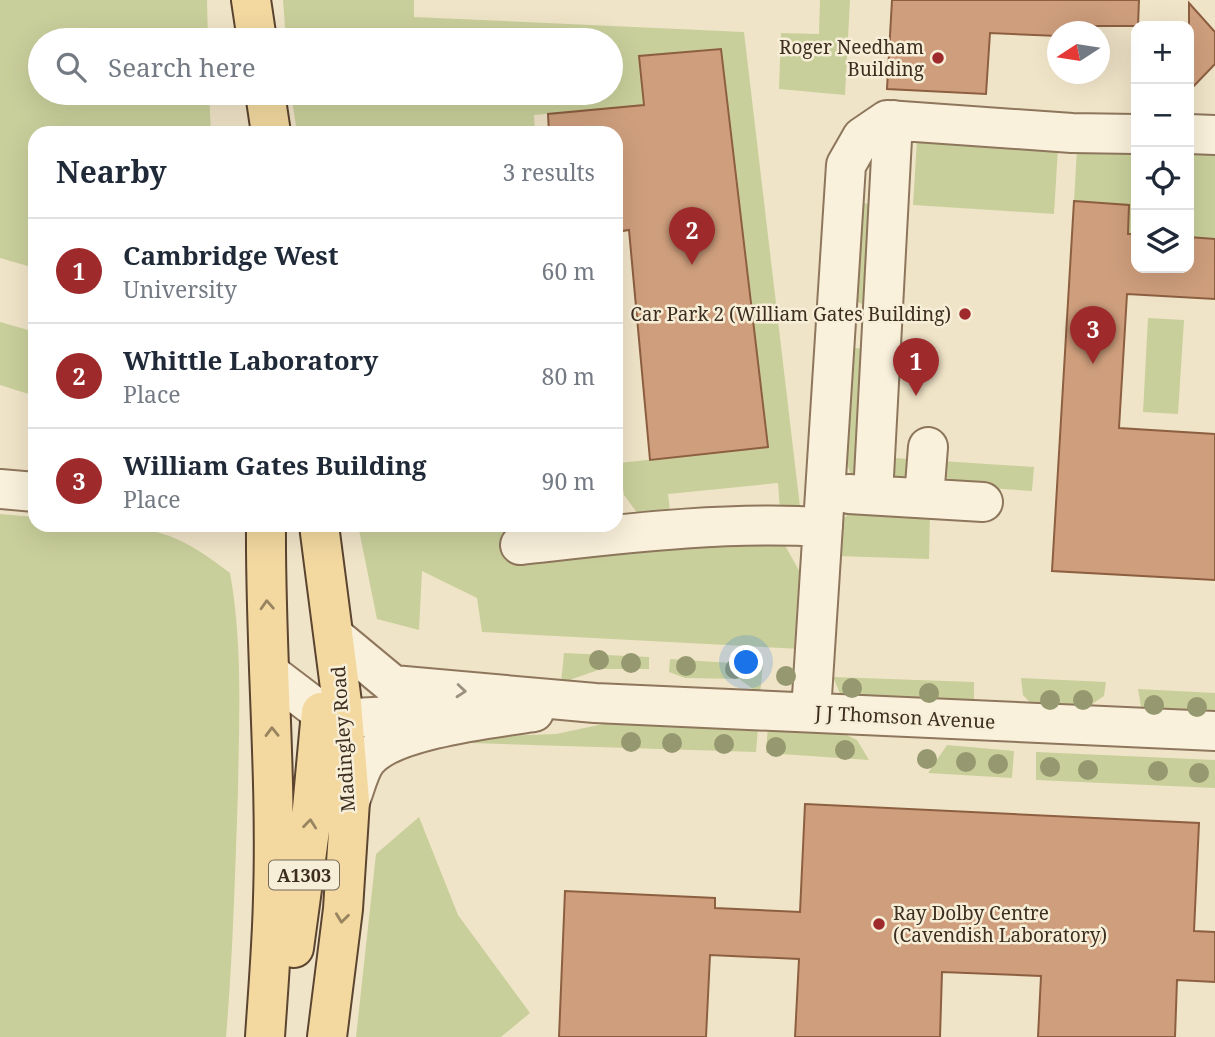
<!DOCTYPE html>
<html lang="en">
<head>
<meta charset="utf-8">
<style>
  body { margin:0; font-family:"Noto Serif",serif; background:#f2f2f3; color:#1f2937 }
  .controls { position:absolute; right:21px; top:21px; display:grid; overflow:hidden; border-radius:14px; box-shadow:0 7px 28px #0002 }
  .controls button { width:63px; height:63px; display:grid; place-items:center; padding:0; border:0; border-bottom:2px solid #e0e1e3; background:#fff; color:#1f2937; font:35px sans-serif }
  .compass { position:absolute; left:1047px; top:21px; width:63px; height:63px; border-radius:50%; background:#fff; box-shadow:0 7px 28px #0002; rotate:258deg }
  .you { position:absolute; left:747px; top:663px; width:24px; height:24px; margin:-18px; border:5px solid #fff; border-radius:50%; background:#1a73e8; box-shadow:0 0 0 10px #1a73e833 }
  .badge { display:grid; place-items:center; width:46px; height:46px; border-radius:50%; background:#9e2a2b; color:#fff; font-size:23px; font-weight:700 }
  .pin { position:absolute; translate:-50% -58px; filter:drop-shadow(0 2px 4px #0008) }
  .pin::after { content:''; position:absolute; top:37px; width:24px; height:21px; background:inherit; clip-path:polygon(0 0,100% 0,50% 100%) }
  .list { margin:0; padding:0; list-style:none }
  h2 { display:flex; justify-content:space-between; align-items:center; height:91px; margin:0; padding:0 28px; font-size:30px }
  h2 small { font-size:23px; font-weight:400; color:#747a83 }
  .list li { display:grid; grid-template-columns:46px 1fr auto; gap:21px; align-items:center; box-sizing:border-box; height:105px; padding:0 28px; border-top:2px solid #e0e1e3 }
  .list b { display:block; font-size:26px; white-space:nowrap }
  .list p { margin:0; font-size:23px; white-space:nowrap; color:#747a83 }
  .list em { font-size:23px; font-style:normal; color:#747a83 }
  .icon { flex:none; width:38px; height:38px; fill:none; stroke:currentColor; stroke-width:2; stroke-linecap:round; stroke-linejoin:round }
  .map { position:relative; flex:none; width:1215px; height:1037px; overflow:hidden }
  .search { position:absolute; background:#fff; box-shadow:0 7px 28px #0002; left:28px; top:28px; width:595px; height:77px; display:flex; align-items:center; gap:18px; box-sizing:border-box; padding:0 24px; border-radius:38px; color:#747a83; font-size:26px }
  .panel { position:absolute; background:#fff; box-shadow:0 7px 28px #0002; left:28px; top:126px; width:595px; height:406px; border-radius:21px }
  .map>svg:first-child { display:block }
  .green { fill:#c9cf9b }
  .building { fill:#cf9f7d; stroke:#8d5f41; stroke-width:2 }
  .lines { fill:none; stroke-linecap:round; stroke-linejoin:round }
  .minor-casing { stroke:#8d765c; stroke-width:42 }
  .major-casing { stroke:#5b4430; stroke-width:42 }
  .minor { stroke:#faf1dc; stroke-width:38 }
  .major { stroke:#f3d9a0; stroke-width:38 }
  .tree { fill:#96986f }
  .oneway { stroke:#988460 }
  .oneway2 { stroke:#9c907e }
  .poi-dot { fill:#9e2a2b; stroke:#f7eed8; stroke-width:2.5 }
  .labels { text-anchor:middle; dominant-baseline:central; stroke-width:5; stroke-linejoin:round; paint-order:stroke }
  .shield { fill:#f7eed8; stroke:#756857; stroke-width:2 }
  .shield-label { font-size:18px; font-weight:bold; fill:#3d2e20 }
  .poi-label { font-size:19px; fill:#3d2e20; stroke:#f7eed8; text-anchor:end }
  .street-label { font-size:19px; fill:#3d2e20; stroke:#f7eed8 }
</style>
</head>
<body>
<div class="map">
<svg width="1215" height="1037" viewBox="0 0 1215 1037">
  <rect width="100%" height="100%" fill="#f0e4c8"/>
  <path class="green" d="M0,0H207L208,40H40V93H209L211,133H35V268L0,258Z
    M283,0H414V17L744,32L800,507L780,510L778,483L668,494L671,520L641,518L624,495L619,463L768,447L721,49L640,56L644,105L534,115L535,133H297L291,93H611V40H286Z
    M820,0H850L845,95L779,89L781,33L819,34Z
    M917,139L1058,148L1054,214L913,205Z
    M1077,149L1136,152V234H1128V205L1074,201Z
    M1189,154L1215,155V239L1189,237Z
    M856,203L877,204L872,309L856,301Z
    M1148,318L1184,320L1178,414L1143,412Z
    M0,322L35,332V396L0,385Z
    M853,348L870,349L864,456L1034,467L1032,491L871,480L851,475L843,453Z
    M854,508L930,514L929,559L836,556L838,525Z
    M0,514L35,517V525C76,525 119,522 160,533C186,540 209,557 230,573C243,644 239,720 238,792C235,874 233,955 226,1037H0Z
    M358,525H546L503,536L505,560L657,546L782,540L806,583L801,649L482,632L477,598L422,571L419,630L377,619Z
    M564,653L649,657V669H601L561,683Z
    M670,659L763,665L760,694L739,679L685,678L669,672Z
    M833,677L974,682V708L841,696Z
    M1021,678L1106,682L1104,696L1083,710H1037L1023,695Z
    M1138,689L1215,693V723L1159,721L1141,707Z
    M608,723L758,728L756,752L471,743L410,749L427,739L556,734Z
    M768,725L834,729L857,740L869,760L766,753Z
    M947,745L1014,751L1012,778L928,773Z
    M1036,752L1215,760V788L1036,780Z
    M419,817L458,915L530,1013L501,1037H356L376,854Z"/>
  <path class="building" d="M892,0H1139L1138,26H1064L1063,32H1058V36L990,33L986,94L887,89Z
    M1189,3L1215,32V64L1189,91Z
    M721,49L768,447L650,460L629,230L616,232V133H549L548,114L644,105L639,56Z
    M1074,201L1129,205L1128,234H1136V268H1189V237L1215,239V299L1127,294L1119,428L1215,434V580L1052,571Z
    M805,804L1199,823L1194,931L1215,932V982L1177,980L1175,1037H1038L1041,976L942,972L940,1037H795L799,959L710,955L706,1037H559L565,891L715,898V908L800,912Z"/>
  <g class="lines">
    <defs>
      <path id="minor" d="M1189,134L1215,135
        M0,489L35,492
        M849,494L983,502
        M873,495L893,120
        M924,498L928,447
        M520,545C621,534 722,521 823,527
        M334,636L393,685L595,703L1215,731
        M271,674L321,712L353,718L394,716L434,717
        M811,712L846,165L862,137L887,120L1072,133L1136,134
        M350,801C355,789 359,770 367,760C392,729 494,718 534,712"/>
      <path id="major" d="M251,0L257,40
        M265,93L271,133
        M319,525L342,703L350,801L343,909L327,1037
        M294,948L310,830L321,712
        M265,1037C268,991 272,945 273,898C277,774 265,649 266,525"/>
    </defs>
    <use href="#minor" class="minor-casing"/>
    <use href="#major" class="major-casing"/>
    <use href="#minor" class="minor"/>
    <use href="#major" class="major"/>
  </g>
  <g class="tree">
    <circle cx="599" cy="660" r="10"/>
    <circle cx="631" cy="663" r="10"/>
    <circle cx="686" cy="666" r="10"/>
    <circle cx="735" cy="669" r="10"/>
    <circle cx="786" cy="676" r="10"/>
    <circle cx="852" cy="688" r="10"/>
    <circle cx="929" cy="693" r="10"/>
    <circle cx="1050" cy="700" r="10"/>
    <circle cx="1083" cy="700" r="10"/>
    <circle cx="1154" cy="705" r="10"/>
    <circle cx="1197" cy="707" r="10"/>
    <circle cx="631" cy="742" r="10"/>
    <circle cx="672" cy="743" r="10"/>
    <circle cx="724" cy="744" r="10"/>
    <circle cx="776" cy="747" r="10"/>
    <circle cx="845" cy="750" r="10"/>
    <circle cx="927" cy="759" r="10"/>
    <circle cx="966" cy="762" r="10"/>
    <circle cx="998" cy="764" r="10"/>
    <circle cx="1050" cy="767" r="10"/>
    <circle cx="1088" cy="770" r="10"/>
    <circle cx="1158" cy="771" r="10"/>
    <circle cx="1199" cy="773" r="10"/>
  </g>
  <defs><path id="oneway-chevron" d="M-2-3.5L2.5 0L-2 3.5" fill="none" stroke-width="1.6" stroke-linecap="round" stroke-linejoin="round" transform="scale(1.75)"/></defs>
  <g class="oneway">
    <use href="#oneway-chevron" transform="translate(267 605) rotate(-93)"/>
    <use href="#oneway-chevron" transform="translate(272 732) rotate(-91)"/>
    <use href="#oneway-chevron" transform="translate(310 824) rotate(-84)"/>
    <use href="#oneway-chevron" transform="translate(342 918) rotate(97)"/>
  </g>
  <use class="oneway2" href="#oneway-chevron" transform="translate(461 691) rotate(5)"/>
  <g class="poi-dot">
    <circle cx="938" cy="58" r="7"/>
    <circle cx="965" cy="314" r="7"/>
    <circle cx="879" cy="924" r="7"/>
  </g>
  <g class="labels">
    <rect class="shield" x="269" y="860.5" width="70" height="29" rx="5"/>
    <g class="shield-label">
      <text x="304" y="875">A1303</text>
    </g>
    <g class="poi-label">
      <text x="924" y="47">Roger Needham<tspan x="924" dy="22">Building</tspan></text>
      <text x="951" y="314">Car Park 2 (William Gates Building)</text>
      <text x="893" y="913" text-anchor="start">Ray Dolby Centre<tspan x="893" dy="22">(Cavendish Laboratory)</tspan></text>
    </g>
    <g class="street-label">
      <text transform="translate(905 717) rotate(3)">J J Thomson Avenue</text>
      <text transform="translate(343 739) rotate(-94)">Madingley Road</text>
    </g>
  </g>
</svg>
<div class="controls">
<button>+</button>
<button>−</button>
<button><svg class="icon" aria-label="locate" viewBox="0 0 24 24"><circle cx="12" cy="12" r="6"/><path d="M12 2v4M12 18v4M2 12h4M18 12h4"/></svg></button>
<button><svg class="icon" aria-label="layers" viewBox="0 0 24 24"><path d="M12 4l9 5-9 5-9-5zM3 14l9 5 9-5"/></svg></button>
</div>
<svg class="compass" viewBox="-18 -18 36 36"><path d="M0-13l5 13h-10z" fill="#e53935"/><path d="M0 13l5-13h-10z" fill="#747a83"/></svg>
<div class="you"></div>
<div class="pin badge" style="left:916px;top:396px">1</div>
<div class="pin badge" style="left:692px;top:265px">2</div>
<div class="pin badge" style="left:1093px;top:364px">3</div>
<div class="search"><svg class="icon" aria-label="search" viewBox="0 0 24 24"><circle cx="10" cy="10" r="6"/><path d="M15 15l6 6"/></svg>Search here</div>
<section class="panel">
<h2>Nearby<small>3 results</small></h2>
<ul class="list">
<li><span class="badge">1</span><div><b>Cambridge West</b><p>University</p></div><em>60 m</em></li>
<li><span class="badge">2</span><div><b>Whittle Laboratory</b><p>Place</p></div><em>80 m</em></li>
<li><span class="badge">3</span><div><b>William Gates Building</b><p>Place</p></div><em>90 m</em></li>
</ul>
</section>
</div>
</body>
</html>
